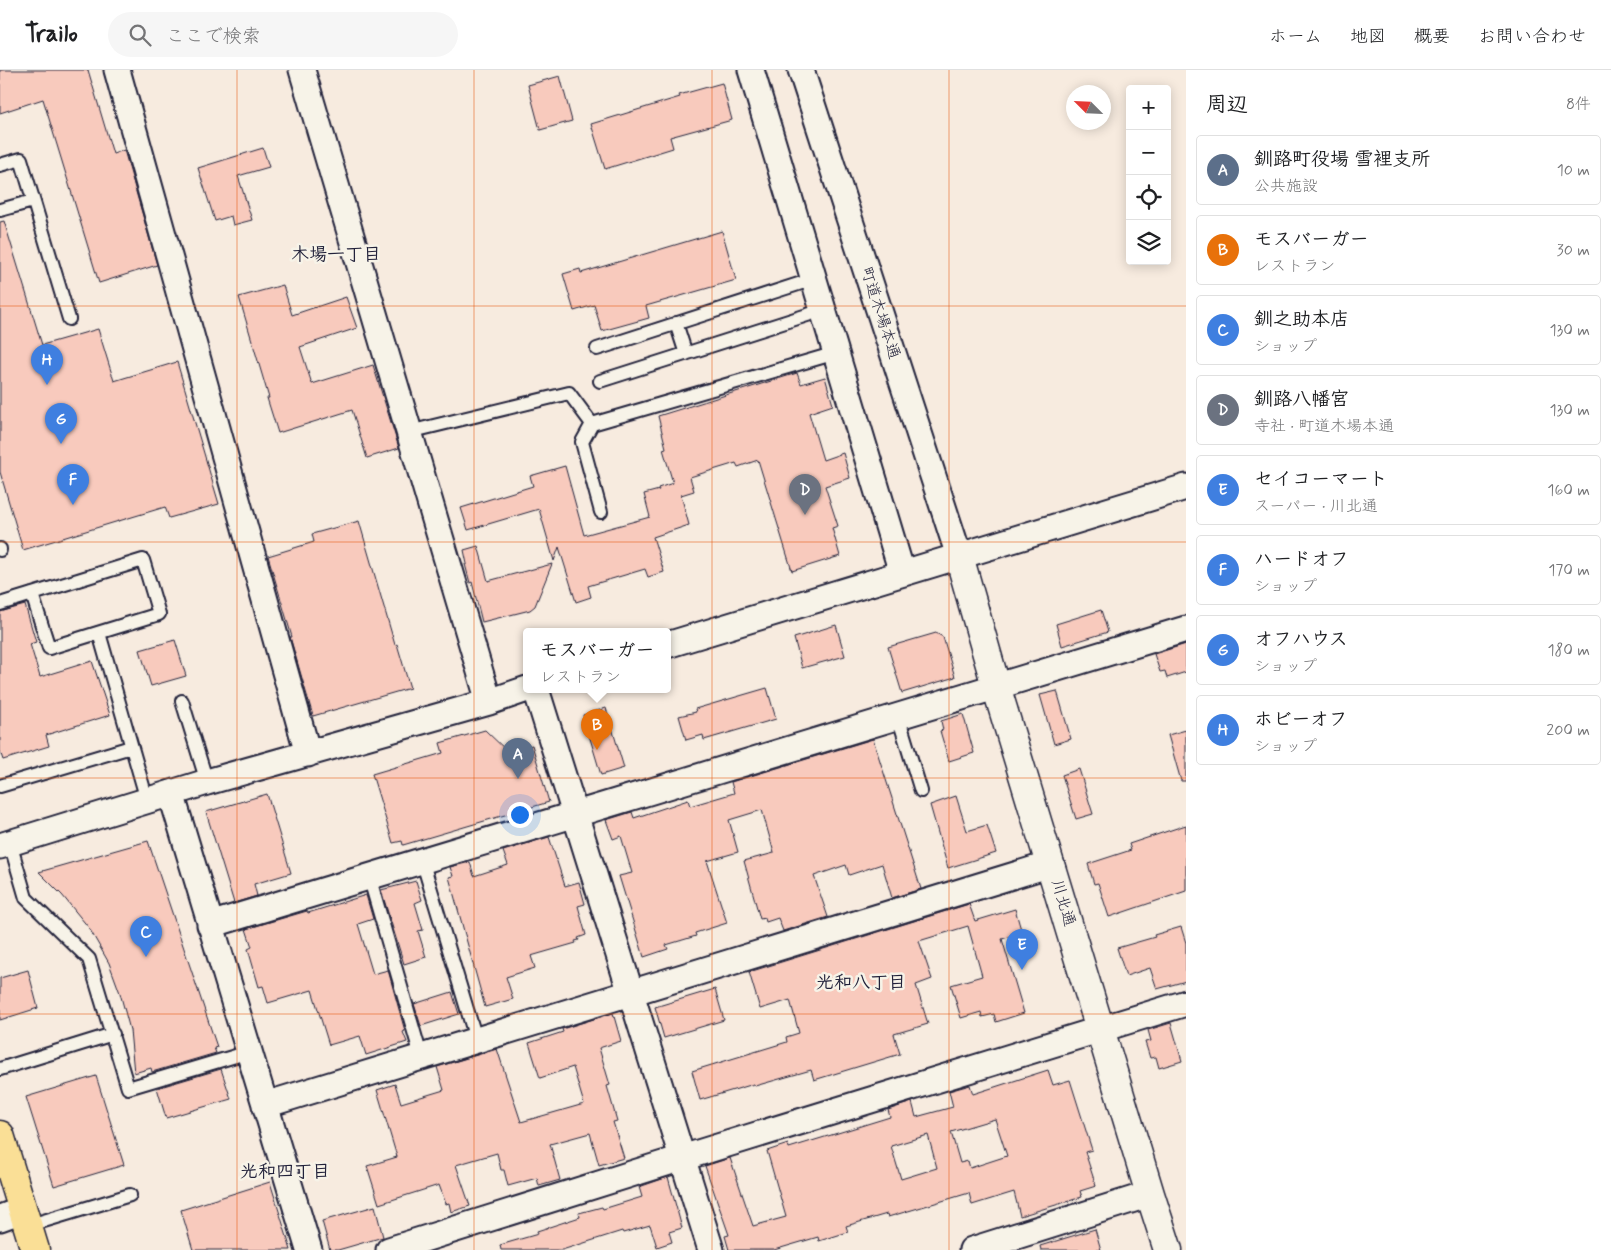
<!DOCTYPE html>
<html lang="ja">
<head>
<meta charset="utf-8">
<style>
  body { margin:0; font-family:Mynerve,"Klee One",sans-serif; background:#f6f6f6; color:#202124 }
  .controls { position:absolute; right:15px; top:15px; display:grid; overflow:hidden; border-radius:5px; box-shadow:0 2px 12px #0003 }
  .controls button { width:45px; height:45px; display:grid; place-items:center; padding:0; border:0; border-bottom:1px solid #e0e0e0; background:#fff; color:#202124; font:25px sans-serif }
  .compass { position:absolute; left:1066px; top:15px; width:45px; height:45px; border-radius:50%; background:#fff; box-shadow:0 2px 12px #0003; rotate:294deg }
  .you { position:absolute; left:519px; top:744px; width:18px; height:18px; margin:-12px; border:4px solid #fff; border-radius:50%; background:#1a73e8; box-shadow:0 0 0 8px #1a73e833 }
  .badge { display:grid; place-items:center; width:32px; height:32px; border-radius:50%; background:#b45309; color:#fff; font-size:16px; font-weight:700 }
  .pin { position:absolute; translate:-50% -41px; filter:drop-shadow(0 1px 2px #0008) }
  .pin::after { content:''; position:absolute; top:26px; width:18px; height:15px; background:inherit; clip-path:polygon(0 0,100% 0,50% 100%) }
  .popup { position:absolute; left:523px; top:558px; width:148px; height:65px; box-sizing:border-box; display:grid; place-content:center; border-radius:5px; background:#fff; filter:drop-shadow(0 1px 4px #0005); font-size:16px; white-space:nowrap; color:#757577 }
  .popup b { font-size:19px; color:#202124 }
  .popup::after { content:''; position:absolute; left:50%; top:100%; margin-left:-10px; border:10px solid transparent; border-top-color:#fff }
  .list { margin:0; padding:0; list-style:none }
  h2 { display:flex; justify-content:space-between; align-items:center; height:65px; margin:0; padding:0 20px; font-size:21px }
  h2 small { font-size:16px; font-weight:400; color:#757577 }
  .list li { display:grid; grid-template-columns:32px 1fr auto; gap:15px; align-items:center; box-sizing:border-box; height:70px; margin:0 10px 10px; padding:0 10px; border:1px solid #e0e0e0; border-radius:5px }
  .list b { display:block; font-size:19px; white-space:nowrap }
  .list p { margin:0; font-size:16px; white-space:nowrap; color:#757577 }
  .list em { font-size:16px; font-style:normal; color:#757577 }
  .icon { flex:none; width:28px; height:28px; fill:none; stroke:currentColor; stroke-width:2; stroke-linecap:round; stroke-linejoin:round }
  .map { position:relative; flex:none; width:1186px; height:1180px; overflow:hidden }
  header { display:flex; align-items:center; gap:30px; box-sizing:border-box; height:70px; padding:0 25px; background:#fff; border-bottom:1px solid #e0e0e0 }
  header strong { font-size:24px }
  nav { display:flex; gap:28px; margin-inline-start:auto; font-size:18px }
  .search { width:350px; height:45px; background:#f6f6f6; display:flex; align-items:center; gap:12px; box-sizing:border-box; padding:0 18px; border-radius:28px; color:#757577; font-size:19px }
  main { display:flex }
  aside { flex:1; background:#fff }
  .map>svg:first-child { display:block }
  .building { fill:#f8cabd; stroke:#22223b; fill-rule:evenodd }
  .lines { fill:none; stroke-linecap:round; stroke-linejoin:round }
  .service-casing { stroke:#22223b; stroke-width:16 }
  .minor-casing { stroke:#22223b; stroke-width:29 }
  .tertiary-casing { stroke:#22223b; stroke-width:31 }
  .trunk-casing { stroke:#22223b; stroke-width:31 }
  .service { stroke:#f7f3e8; stroke-width:12 }
  .minor { stroke:#f7f3e8; stroke-width:25 }
  .tertiary { stroke:#f7f3e8; stroke-width:28 }
  .trunk { stroke:#fadf96; stroke-width:28 }
  .grid { fill:none; stroke:#e8590c; stroke-width:1; stroke-opacity:0.55 }
  .labels { text-anchor:middle; dominant-baseline:central; stroke-width:5; stroke-linejoin:round; paint-order:stroke }
  .street-label { font-size:16px; fill:#22223b; stroke:#f7f3e8 }
  .neighbourhood-label { font-size:18px; font-weight:bold; fill:#22223b; stroke:#f7f3e8 }
</style>
</head>
<body>
<header>
<strong>Trailo</strong>
<div class="search"><svg class="icon" aria-label="search" viewBox="0 0 24 24"><circle cx="10" cy="10" r="6"/><path d="M15 15l6 6"/></svg>ここで検索</div>
<nav><a>ホーム</a><a>地図</a><a>概要</a><a>お問い合わせ</a></nav>
</header>
<main>
<div class="map">
<svg width="1186" height="1180" viewBox="0 0 1186 1180">
  <rect width="100%" height="100%" fill="#f7ebdf"/>
  <filter id="ink" filterUnits="userSpaceOnUse"><feTurbulence type="fractalNoise" baseFrequency=".02" numOctaves="2"/><feDisplacementMap in="SourceGraphic" scale="10" xChannelSelector="R" yChannelSelector="G"/><feConvolveMatrix kernelMatrix="1 2 1 2 8 2 1 2 1" color-interpolation-filters="sRGB"/></filter>
  <g filter="url(#ink)">
    <path class="building" d="M0,0H88L113,84L124,80L157,195L99,213L43,29L0,43Z
      M560,6L572,51L540,60L528,15Z
      M722,13L732,50L670,67L673,78L605,99L591,54L680,27L679,25Z
      M263,78L269,97L238,106L252,150L233,155L231,146L215,151L198,98Z
      M4,151L42,275L98,259L114,311L177,292L219,434L169,448L165,437L23,480L0,402V152Z
      M722,161L736,210L646,236L649,248L602,261L594,235L574,241L563,204L580,199L581,203Z
      M283,215L292,245L346,227L357,258L300,277L312,314L373,295L399,378L367,388L352,340L278,363L267,328H269L239,227Z
      M797,303L801,314L825,307L833,335L809,343L823,390L843,383L850,408L825,416L838,456L832,458L840,486L792,501L758,390L738,397L736,393L690,407L694,421L681,425L689,455L653,467L664,502L648,507L645,499L588,516L591,527L576,532L559,477L554,491L539,439L468,460L461,438L533,416L530,406L565,396L584,465L650,447L644,424L659,420L658,418L673,413L663,379L666,378L658,346Z
      M359,451L395,575L397,574L410,618L313,646L290,567H292L268,486L314,472L312,464Z
      M478,476L488,511L552,494L535,536L530,540L482,552L472,512L470,513L465,494H467L464,480Z
      M25,535L36,572L30,574L40,607L92,591L110,645L46,665L49,676L3,690L0,681V542Z
      M1101,540L1108,562L1062,576L1056,554Z
      M836,555L845,586L802,598L794,568Z
      M936,563L943,567L955,607L902,623L888,577Z
      M175,570L186,606L151,616L140,580Z
      M1186,574V602L1167,608L1165,601L1160,602L1154,584Z
      M767,618L776,649L704,670L703,665L686,670L679,646L696,642L695,639Z
      M1057,621L1071,669L1054,674L1040,625Z
      M606,638L624,698L601,705L583,645Z
      M963,644L974,683L949,691L940,661L943,660L941,651Z
      M485,660L508,682L532,675L549,732L403,775L402,771L393,773L372,704L443,683L440,673Z
      M1186,660V711H1181L1168,665Z
      M873,669L921,819L892,828L882,794L849,805L846,795L814,806L828,847L783,861L778,848L766,852L765,848L760,849L744,791L774,783L762,740L729,750L738,782L707,791L727,853L695,863L696,866L666,875L668,879L644,887L619,806L632,803L621,766L613,769L606,750L632,742L634,748L688,730L690,736L734,723L731,712Z
      M1079,699L1093,744L1076,749L1062,705Z
      M267,724L291,803L254,814L257,826L234,833L206,742Z
      M956,726L967,761L987,755L996,783L948,798L930,735Z
      M1186,755V821L1109,847L1098,813L1094,814L1088,794L1131,780L1129,774Z
      M549,767L565,816L579,812L585,834L578,836L586,865L578,868L579,870L575,871L576,873L531,886L535,898L506,907L513,929L485,937L449,807L453,806L450,797L470,792L474,806L508,795L503,781Z
      M148,771L217,977L214,978L216,983L152,1002L151,998L134,1003L130,960L120,923L109,893L89,858L62,825L39,802Z
      M416,811L422,830L415,833L423,860L418,861L426,887L404,894L381,820Z
      M366,825L373,849L358,854L373,904L388,900L405,961L403,962L407,972L366,985L360,966L329,975L312,920L268,933L263,916L259,917L248,879L252,877L246,859L307,841L308,843Z
      M969,834L975,851L1015,839L1022,863L1002,869L1024,943L996,952L994,944L982,947L981,942L961,948L951,915L982,906L968,856L919,871L932,909L916,915L928,954L894,964L900,984L814,1010L811,1000L755,1016L754,1014L700,1030L692,1001L787,972L786,967L799,963L790,930L760,939L749,902Z
      M1181,857L1186,873V911L1157,919L1150,898L1126,906L1117,878L1155,867L1154,865Z
      M28,900L38,938L0,950V908Z
      M715,919L724,950L664,968L655,937Z
      M452,922L459,944L421,956L414,934Z
      M613,943L621,971L599,978L610,1015L607,1016L617,1051L613,1052L624,1088L599,1095L590,1063L550,1074L560,1110L539,1116L537,1108L508,1116L504,1100H501L497,1083L456,1095L470,1136L451,1142L449,1133L446,1134L439,1115L379,1134L367,1096L397,1087L377,1020L395,1014L401,1033L444,1020L437,997L497,979L521,1052L584,1034L573,997L540,1008L529,973L563,962L562,959Z
      M1171,953L1182,991L1159,998L1156,987L1150,988L1145,972L1151,971L1148,960Z
      M221,999L231,1029L166,1048L157,1018Z
      M1048,1000L1053,1015L1070,1010L1092,1080L1085,1082L1096,1116L1080,1121L1082,1127L1020,1146L1014,1122L972,1135L969,1123L888,1147L887,1144L846,1156L848,1162L819,1171L818,1167L774,1180H729L725,1166L729,1165L705,1096L730,1088L753,1156L786,1147L767,1081L788,1074L789,1078L890,1047L888,1040L912,1032L916,1047L953,1037L949,1021L970,1015L973,1024ZM995,1049L1007,1086L970,1098L968,1091L960,1093L951,1062ZM928,1065L937,1098L901,1109L891,1076Z
      M96,1006L124,1095L54,1116L26,1027Z
      M668,1107L682,1158L669,1162L672,1172L657,1177L650,1155L623,1163L622,1161L562,1180H501L500,1175L538,1164L537,1161L580,1147L579,1143L602,1137L603,1139L642,1127L639,1117Z
      M270,1112L291,1180H193L181,1140Z
      M375,1136L383,1167L338,1180H330L322,1151Z
      M1095,1159L1101,1180H1041L1040,1176Z"/>
    <g class="lines">
      <defs>
        <path id="service" d="M0,95L21,89L69,249
          M0,140L33,131
          M676,253L686,284
          M597,279L814,209
          M600,311L823,240
          M592,354L582,372L601,442
          M409,362L569,323L592,354L836,283
          M0,479V480
          M0,534L143,490L159,544L49,578L32,524
          M99,563L147,730
          M182,631L207,712
          M898,646L921,721
          M0,716L131,677
          M10,773L26,828L89,889L128,1018L249,982
          M422,790L476,969
          M369,806L421,986
          M0,999L113,964
          M27,1156L130,1125"/>
        <path id="minor" d="M117,0L308,684
          M302,0L489,632
          M751,0L902,503
          M801,0L959,486
          M667,575L1186,417
          M536,619L711,1180
          M171,723L309,1180
          M0,776L207,712L489,632L527,619
          M210,855L1186,559
          M265,1035L1051,794
          M0,1148L22,1140
          M389,1180L682,1088L1186,933
          M972,1180L1150,1124"/>
        <path id="tertiary" d="M959,486L996,616L1150,1124L1168,1180"/>
        <path id="trunk" d="M0,1065L35,1180"/>
      </defs>
      <use href="#service" class="service-casing"/>
      <use href="#minor" class="minor-casing"/>
      <use href="#tertiary" class="tertiary-casing"/>
      <use href="#trunk" class="trunk-casing"/>
      <use href="#service" class="service"/>
      <use href="#minor" class="minor"/>
      <use href="#tertiary" class="tertiary"/>
      <use href="#trunk" class="trunk"/>
    </g>
  </g>
  <path class="grid" d="M237,0V1180M474,0V1180M712,0V1180M949,0V1180M0,236H1186M0,472H1186M0,708H1186M0,944H1186"/>
  <g class="labels">
    <g class="street-label">
      <text transform="translate(880 243) rotate(72)">町道木場本通</text>
      <text transform="translate(1063 833) rotate(73)">川北通</text>
    </g>
    <g class="neighbourhood-label">
      <text x="336" y="185">木場一丁目</text>
      <text x="861" y="913">光和八丁目</text>
      <text x="285" y="1102">光和四丁目</text>
    </g>
  </g>
</svg>
<div class="controls">
<button>+</button>
<button>−</button>
<button><svg class="icon" aria-label="locate" viewBox="0 0 24 24"><circle cx="12" cy="12" r="6"/><path d="M12 2v4M12 18v4M2 12h4M18 12h4"/></svg></button>
<button><svg class="icon" aria-label="layers" viewBox="0 0 24 24"><path d="M12 4l9 5-9 5-9-5zM3 14l9 5 9-5"/></svg></button>
</div>
<svg class="compass" viewBox="-18 -18 36 36"><path d="M0-13l5 13h-10z" fill="#e53935"/><path d="M0 13l5-13h-10z" fill="#757577"/></svg>
<div class="you"></div>
<div class="pin badge" style="left:518px;top:709px;background:#5c6f8a">A</div>
<div class="pin badge" style="left:597px;top:680px;background:#e8710a">B</div>
<div class="popup"><b>モスバーガー</b>レストラン</div>
<div class="pin badge" style="left:146px;top:887px;background:#3f7fe0">C</div>
<div class="pin badge" style="left:805px;top:445px;background:#6b7280">D</div>
<div class="pin badge" style="left:1022px;top:900px;background:#3f7fe0">E</div>
<div class="pin badge" style="left:73px;top:435px;background:#3f7fe0">F</div>
<div class="pin badge" style="left:61px;top:374px;background:#3f7fe0">G</div>
<div class="pin badge" style="left:47px;top:315px;background:#3f7fe0">H</div>
</div>
<aside>
<h2>周辺<small>8件</small></h2>
<ul class="list">
<li><span class="badge" style="background:#5c6f8a">A</span><div><b>釧路町役場 雪裡支所</b><p>公共施設</p></div><em>10 m</em></li>
<li><span class="badge" style="background:#e8710a">B</span><div><b>モスバーガー</b><p>レストラン</p></div><em>30 m</em></li>
<li><span class="badge" style="background:#3f7fe0">C</span><div><b>釧之助本店</b><p>ショップ</p></div><em>130 m</em></li>
<li><span class="badge" style="background:#6b7280">D</span><div><b>釧路八幡宮</b><p>寺社 · 町道木場本通</p></div><em>130 m</em></li>
<li><span class="badge" style="background:#3f7fe0">E</span><div><b>セイコーマート</b><p>スーパー · 川北通</p></div><em>160 m</em></li>
<li><span class="badge" style="background:#3f7fe0">F</span><div><b>ハードオフ</b><p>ショップ</p></div><em>170 m</em></li>
<li><span class="badge" style="background:#3f7fe0">G</span><div><b>オフハウス</b><p>ショップ</p></div><em>180 m</em></li>
<li><span class="badge" style="background:#3f7fe0">H</span><div><b>ホビーオフ</b><p>ショップ</p></div><em>200 m</em></li>
</ul>
</aside>
</main>
</body>
</html>
